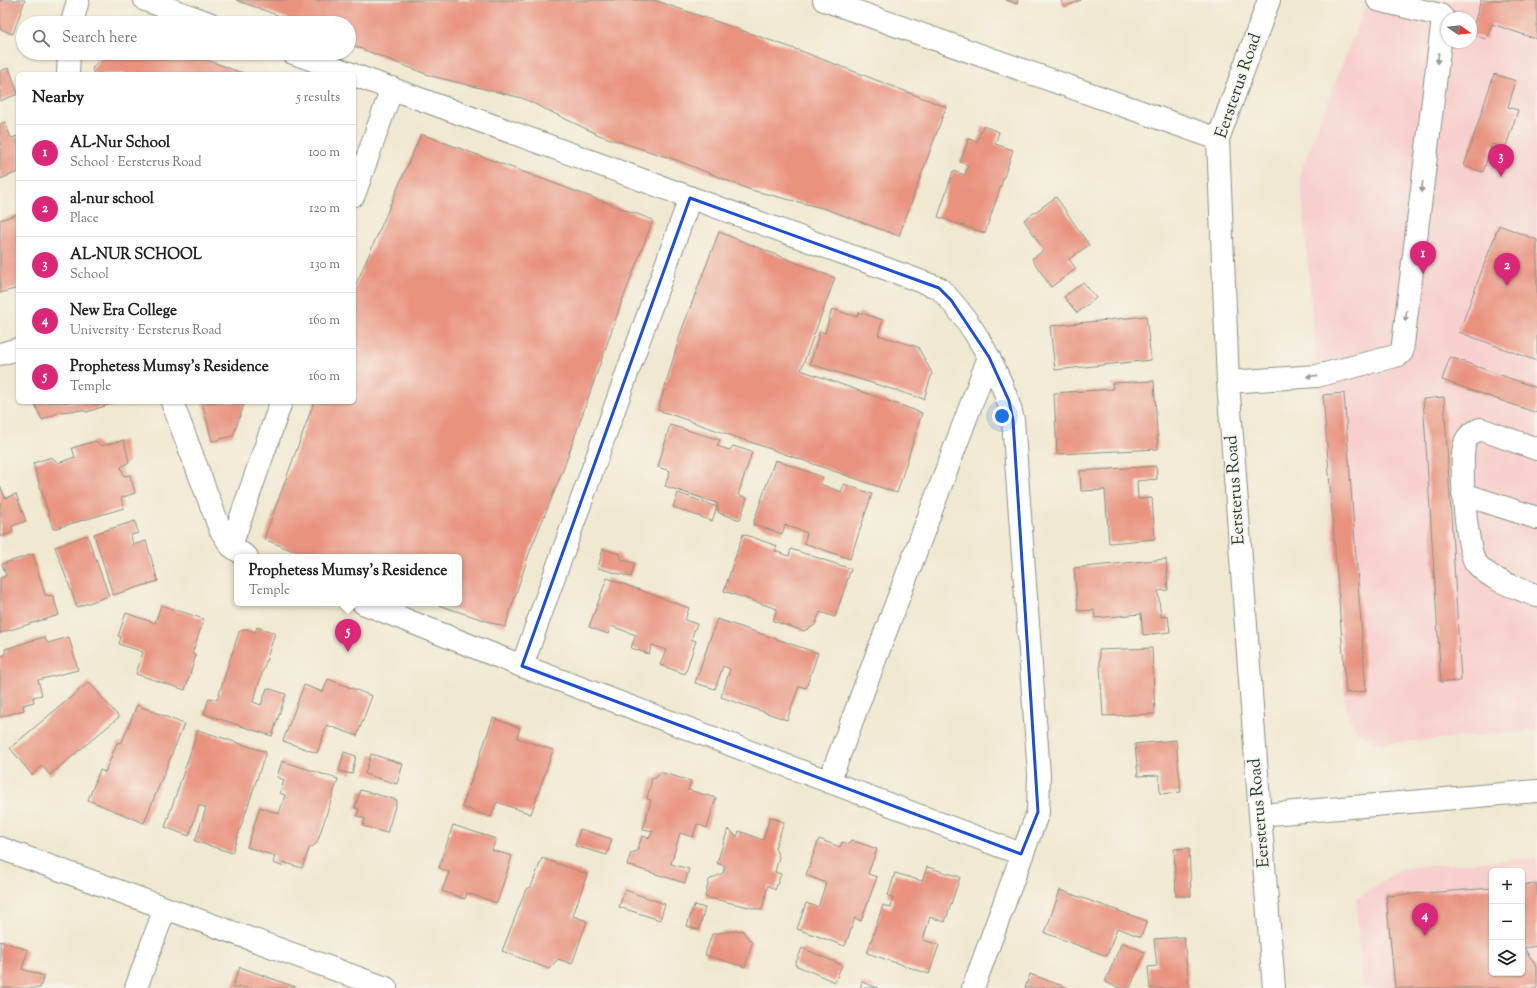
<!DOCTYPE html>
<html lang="en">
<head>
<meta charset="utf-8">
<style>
  body { margin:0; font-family:"Sorts Mill Goudy",serif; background:#f6f6f6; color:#202124 }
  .controls { position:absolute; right:12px; bottom:12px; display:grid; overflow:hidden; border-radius:6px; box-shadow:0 1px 3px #0004 }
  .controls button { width:36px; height:36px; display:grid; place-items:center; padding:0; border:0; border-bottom:1px solid #e0e0e0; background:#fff; color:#202124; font:20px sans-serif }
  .compass { position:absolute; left:1441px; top:12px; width:36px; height:36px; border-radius:50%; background:#fff; box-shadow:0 1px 3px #0004; rotate:104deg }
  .you { position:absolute; left:1002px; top:416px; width:14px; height:14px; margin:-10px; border:3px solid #fff; border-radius:50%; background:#1a73e8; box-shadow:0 0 0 6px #1a73e833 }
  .badge { display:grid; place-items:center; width:26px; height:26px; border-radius:50%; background:#db2777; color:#fff; font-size:13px; font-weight:700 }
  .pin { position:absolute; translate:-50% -33px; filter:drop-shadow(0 1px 2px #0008) }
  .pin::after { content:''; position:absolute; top:21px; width:14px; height:12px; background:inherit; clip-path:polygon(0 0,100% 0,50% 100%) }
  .popup { position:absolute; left:234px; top:554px; width:228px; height:52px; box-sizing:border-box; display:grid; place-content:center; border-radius:6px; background:#fff; filter:drop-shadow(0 1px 3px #0005); font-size:13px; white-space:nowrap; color:#757577 }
  .popup b { font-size:15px; color:#202124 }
  .popup::after { content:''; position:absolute; left:50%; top:100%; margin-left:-8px; border:8px solid transparent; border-top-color:#fff }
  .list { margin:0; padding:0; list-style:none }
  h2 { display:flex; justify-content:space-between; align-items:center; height:52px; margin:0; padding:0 16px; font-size:17px }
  h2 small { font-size:13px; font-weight:400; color:#757577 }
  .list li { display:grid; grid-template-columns:26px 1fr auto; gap:12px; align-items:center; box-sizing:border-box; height:56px; padding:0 16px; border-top:1px solid #e0e0e0 }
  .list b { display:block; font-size:15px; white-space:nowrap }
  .list p { margin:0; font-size:13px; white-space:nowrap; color:#757577 }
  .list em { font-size:13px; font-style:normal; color:#757577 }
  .icon { flex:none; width:22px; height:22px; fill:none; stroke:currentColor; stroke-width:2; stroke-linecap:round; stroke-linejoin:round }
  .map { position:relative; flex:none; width:1537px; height:988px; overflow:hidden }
  .search { position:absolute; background:#fff; box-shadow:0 1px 3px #0004; left:16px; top:16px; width:340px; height:44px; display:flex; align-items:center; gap:10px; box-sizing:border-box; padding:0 14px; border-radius:22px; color:#757577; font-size:15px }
  .panel { position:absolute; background:#fff; box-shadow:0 1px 3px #0004; left:16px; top:72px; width:340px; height:332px; border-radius:6px }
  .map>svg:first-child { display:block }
  .built { fill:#f7d0ce; fill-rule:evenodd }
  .building { fill:#e9937f }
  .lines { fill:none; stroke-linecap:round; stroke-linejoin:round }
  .minor-casing { stroke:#889383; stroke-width:24 }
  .minor { stroke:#fff; stroke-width:22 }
  .oneway { fill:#8f9e9a }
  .marked { fill:none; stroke:#1d4ed8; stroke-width:3; stroke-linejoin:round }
  .labels { text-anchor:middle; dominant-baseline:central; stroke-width:3; stroke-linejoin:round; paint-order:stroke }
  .street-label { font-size:17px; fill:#1f3d34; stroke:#f7f3e8 }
</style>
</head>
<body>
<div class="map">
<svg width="1537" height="988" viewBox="0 0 1537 988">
  <rect width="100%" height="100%" fill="#f7f3e8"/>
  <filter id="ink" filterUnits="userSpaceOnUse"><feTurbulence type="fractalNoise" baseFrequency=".025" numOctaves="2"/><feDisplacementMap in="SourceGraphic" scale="8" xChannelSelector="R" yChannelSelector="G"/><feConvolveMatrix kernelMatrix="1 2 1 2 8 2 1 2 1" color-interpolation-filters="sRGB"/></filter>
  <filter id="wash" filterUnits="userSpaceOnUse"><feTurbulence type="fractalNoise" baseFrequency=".012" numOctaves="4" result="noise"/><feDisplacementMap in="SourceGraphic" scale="16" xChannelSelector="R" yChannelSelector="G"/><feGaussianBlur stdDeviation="0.9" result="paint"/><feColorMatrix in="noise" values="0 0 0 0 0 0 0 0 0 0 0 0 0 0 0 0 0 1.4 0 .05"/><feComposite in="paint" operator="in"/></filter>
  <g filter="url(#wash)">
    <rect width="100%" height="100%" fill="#f0e9d2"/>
    <path class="built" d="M1367,0H1537V731L1379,744L1356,731L1346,709L1300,173ZM1447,18H1471V42H1447Z
      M1537,858V988H1363L1356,899L1402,868ZM1492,871H1522V973H1492Z"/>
    <g id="blocks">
      <path class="building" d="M0,0H25L13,34L0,29Z
        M236,0H654L801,51L946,107L899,236L826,209L751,190L679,161L599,135L522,98L431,76L349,44V23H299Z
        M1006,0H1018L1017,4Z
        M1061,0H1081L1064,7Z
        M1481,0H1537V39L1492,24L1486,39L1471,34Z
        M104,53H188L245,74H94L92,69Z
        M9,68L18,94L0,101V71Z
        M1494,74L1516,81L1508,107L1518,110L1505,149L1492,144L1483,172L1464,166Z
        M5,122L11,138L18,136V172L0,179V124Z
        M983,126L999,132L995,144L1013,150L985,233L938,217L953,171L965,175L968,165L960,162L969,139L977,142Z
        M421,134L653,220L622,301L563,470L530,551L505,627L432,603H459V557H308L264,539L314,402H354V289Z
        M1056,197L1089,245L1069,259L1076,269L1051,287L1032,259L1044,250L1024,220Z
        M18,214V288L0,293V220Z
        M1499,225L1537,240V361L1459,332Z
        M719,232L835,278L801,370L922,413L897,493L658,410L682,329Z
        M1083,282L1096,298L1077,313L1064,297Z
        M832,309L857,317L859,312L883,320L878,335L918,347L932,373L924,399L810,364L820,331L825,333Z
        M1146,316L1151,360L1055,370L1050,326Z
        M1450,357L1537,388V413L1442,380Z
        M1154,381L1158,449L1057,454L1054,393L1113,389L1112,383Z
        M1344,393L1366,691L1346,693L1323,395Z
        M1444,397L1461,681L1441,682L1423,399Z
        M34,402H117L87,412L82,410L60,412L42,420Z
        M202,402H245L233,436L212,441Z
        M670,425L720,440L717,446L730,450L733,446L752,452L738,495L747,498L740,520L719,513L717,503L665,486L670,471L658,467Z
        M124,440L129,462L121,467L124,476L130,475L135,493L121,498L124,508L53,529L33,463L52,457L58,463L75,457L72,448L96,441L101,446Z
        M775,460L823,477L820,484L841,492L844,484L872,494L850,559L804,543L807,533L785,525L782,534L753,524Z
        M1156,466L1157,479L1137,481L1138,499L1152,498L1155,539L1109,543L1105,490L1081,491L1080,471Z
        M0,485L5,498L16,494L26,521L12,526L13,532L0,537Z
        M678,493L717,507L712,521L673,507Z
        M135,521L138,533L131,535L133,545L146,541L158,581L113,595L94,534Z
        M743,534L777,546L775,551L789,556L791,549L851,569L835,617L820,612L815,625L804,631L773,621L777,609L724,591Z
        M87,535L109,596L77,607L55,547Z
        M603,549L620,554L622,560L635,563L631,577L598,568Z
        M33,554L45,595L53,596L59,615L0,633V578L6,576L2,564Z
        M1166,559L1168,590L1158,591L1161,617L1168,616L1170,632L1143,635L1141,614L1095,618L1094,610L1078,611L1074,568Z
        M607,578L689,608L685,620L697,624L691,639L696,641L685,674L660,665L666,650L652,645L649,654L631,648L636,635L611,626L608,634L589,627Z
        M161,605L204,619L192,654L196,655L185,690L136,674L143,652L119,644L121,637L118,636L126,613L155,623Z
        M717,619L818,653L806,688L799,686L787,720L721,697L730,669L723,666L715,689L695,683Z
        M257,627L275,633L253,702L261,705L267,688L286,694L272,736L204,714L209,698L217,700L239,632L246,629L255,632Z
        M44,637L48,643L69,637L78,670L38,680L42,695L33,697L34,702L23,705L24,710L0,717V657L6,654L5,649Z
        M1152,648L1155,714L1103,716L1099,650Z
        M328,679L372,696L357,736L327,725L317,753L283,741L304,685L323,692Z
        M89,682L119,717L50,775L42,766L32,775L10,748Z
        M137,705L184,724L144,823L88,800L100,770L105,772L117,743L122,742Z
        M493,718L520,728L517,738L553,750L531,814L497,802L491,817L462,807Z
        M198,730L266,752L232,853L195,841L206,808L199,805L189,836L165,827Z
        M1176,740L1181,792L1160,794L1159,775L1138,776L1135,744Z
        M344,752L356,756L352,774L339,771Z
        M371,754L403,764L397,784L365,774Z
        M282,761L338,779L317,843L309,849L302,868L283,862L282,866L273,863L275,856L247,847L260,807L279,814L285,795L280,793L284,780L277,777Z
        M660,772L691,781L688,790L716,798L707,828L697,824L693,837L680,833L671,864L689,869L685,883L627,865L631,853L637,851L642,836L649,838L653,831L643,829L651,800L647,799L652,778H656Z
        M360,790L397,800L387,833L363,826L365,819L357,816L359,809L355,808Z
        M770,817L784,822L775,848L779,857L775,872L781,874L775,890L768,885L762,910L705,897L709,880L723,873L725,866L717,863L728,829L737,837L739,831L763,840Z
        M453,825L496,839L492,850L512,856L497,903L467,893L465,899L442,891L449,872L439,868Z
        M580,829L612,839L607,855L575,846Z
        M819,839L840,847L842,842L849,844L851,840L877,849L868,874L877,877L861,921L855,918L845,946L797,929L806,903L818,907L826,883L806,875Z
        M1189,848L1191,896H1176L1174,849Z
        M542,858L587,874L573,916L587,921L572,964L558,959L549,969L502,951L526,889L531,887Z
        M927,867L960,877L945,922L930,917L923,940L939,945L929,974L867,953L883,905L891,908L893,898L888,896L895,873L922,881Z
        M1537,884V946L1524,948L1537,967V988H1395L1386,896L1492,888V973H1522V885Z
        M625,890L665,904L660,920L619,907Z
        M1060,890L1147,921L1141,937L1117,928L1107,956L1045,933Z
        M694,905L705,908L699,930L687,926Z
        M742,930L752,943L745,967L705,955L712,934Z
        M1184,937L1189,988H1150L1148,967L1157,966L1154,939Z
        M0,941L28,950L22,969L44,976L40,988H0Z
        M1122,942L1145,952L1130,988H1119L1105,982Z
        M802,948L842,965L835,982L795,965Z
        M240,967L298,988H232Z
        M1030,974L1068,988H1025Z
        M862,982L878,988H860Z"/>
    </g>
  </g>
  <g filter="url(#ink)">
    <use href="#blocks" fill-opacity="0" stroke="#889383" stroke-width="1"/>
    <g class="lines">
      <defs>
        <path id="minor" d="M145,0L209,23
          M824,0L1218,139
          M1269,0L1218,139L1228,382L1260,815L1274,988
          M72,23L78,0
          M293,53L352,74
          M68,74L69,53
          M354,75L939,288C972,320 1003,376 1013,420L1039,774L1038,812L973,988
          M354,195L392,88
          M0,354L18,349
          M1228,382L1317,376L1399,355L1402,352L1443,18L1440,15L1378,0
          M172,402L220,529L231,546L247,557
          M1537,449L1480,429C1473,432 1467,436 1465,443C1459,459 1466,551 1476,563C1491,581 1516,587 1537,596
          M1463,494L1537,518
          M231,546L281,402
          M363,603L522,666L1021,854
          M522,666L690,198
          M829,782L989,357
          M1260,815L1537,791
          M0,848L386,988
          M136,988L165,908"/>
      </defs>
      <use href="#minor" class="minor-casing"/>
      <use href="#minor" class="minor"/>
    </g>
    <defs><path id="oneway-solid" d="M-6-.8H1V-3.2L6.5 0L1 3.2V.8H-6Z"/></defs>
    <g class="oneway">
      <use href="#oneway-solid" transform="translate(1438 58) rotate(97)"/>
      <use href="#oneway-solid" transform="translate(1422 187) rotate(97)"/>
      <use href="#oneway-solid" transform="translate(1406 316) rotate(97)"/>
      <use href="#oneway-solid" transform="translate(1312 376) rotate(175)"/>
    </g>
  </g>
  <path class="marked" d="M690,198L939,288L951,300L989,357L1009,401L1013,420L1038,812L1021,854L522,666Z"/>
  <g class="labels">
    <g class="street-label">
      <text transform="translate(1239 86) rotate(-71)">Eersterus Road</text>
      <text transform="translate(1236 490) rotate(-94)">Eersterus Road</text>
      <text transform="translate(1260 813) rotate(-95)">Eersterus Road</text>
    </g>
  </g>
</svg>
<div class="controls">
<button>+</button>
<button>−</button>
<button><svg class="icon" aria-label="layers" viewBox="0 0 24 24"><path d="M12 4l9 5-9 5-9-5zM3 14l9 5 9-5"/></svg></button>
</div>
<svg class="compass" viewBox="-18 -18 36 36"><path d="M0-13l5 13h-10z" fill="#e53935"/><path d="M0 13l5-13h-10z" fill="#757577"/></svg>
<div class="you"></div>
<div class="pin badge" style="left:1423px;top:274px">1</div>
<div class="pin badge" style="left:1507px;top:286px">2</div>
<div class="pin badge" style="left:1501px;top:177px">3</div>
<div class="pin badge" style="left:1425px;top:936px">4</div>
<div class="pin badge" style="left:348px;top:652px">5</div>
<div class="popup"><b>Prophetess Mumsy's Residence</b>Temple</div>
<div class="search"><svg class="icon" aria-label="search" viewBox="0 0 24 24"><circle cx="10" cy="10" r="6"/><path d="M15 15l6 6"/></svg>Search here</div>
<section class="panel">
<h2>Nearby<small>5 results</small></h2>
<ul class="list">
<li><span class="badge">1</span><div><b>AL-Nur School</b><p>School · Eersterus Road</p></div><em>100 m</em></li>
<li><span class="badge">2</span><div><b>al-nur school</b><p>Place</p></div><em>120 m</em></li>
<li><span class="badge">3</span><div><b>AL-NUR SCHOOL</b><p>School</p></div><em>130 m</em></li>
<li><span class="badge">4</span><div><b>New Era College</b><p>University · Eersterus Road</p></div><em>160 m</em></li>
<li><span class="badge">5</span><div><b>Prophetess Mumsy's Residence</b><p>Temple</p></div><em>160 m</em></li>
</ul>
</section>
</div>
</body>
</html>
